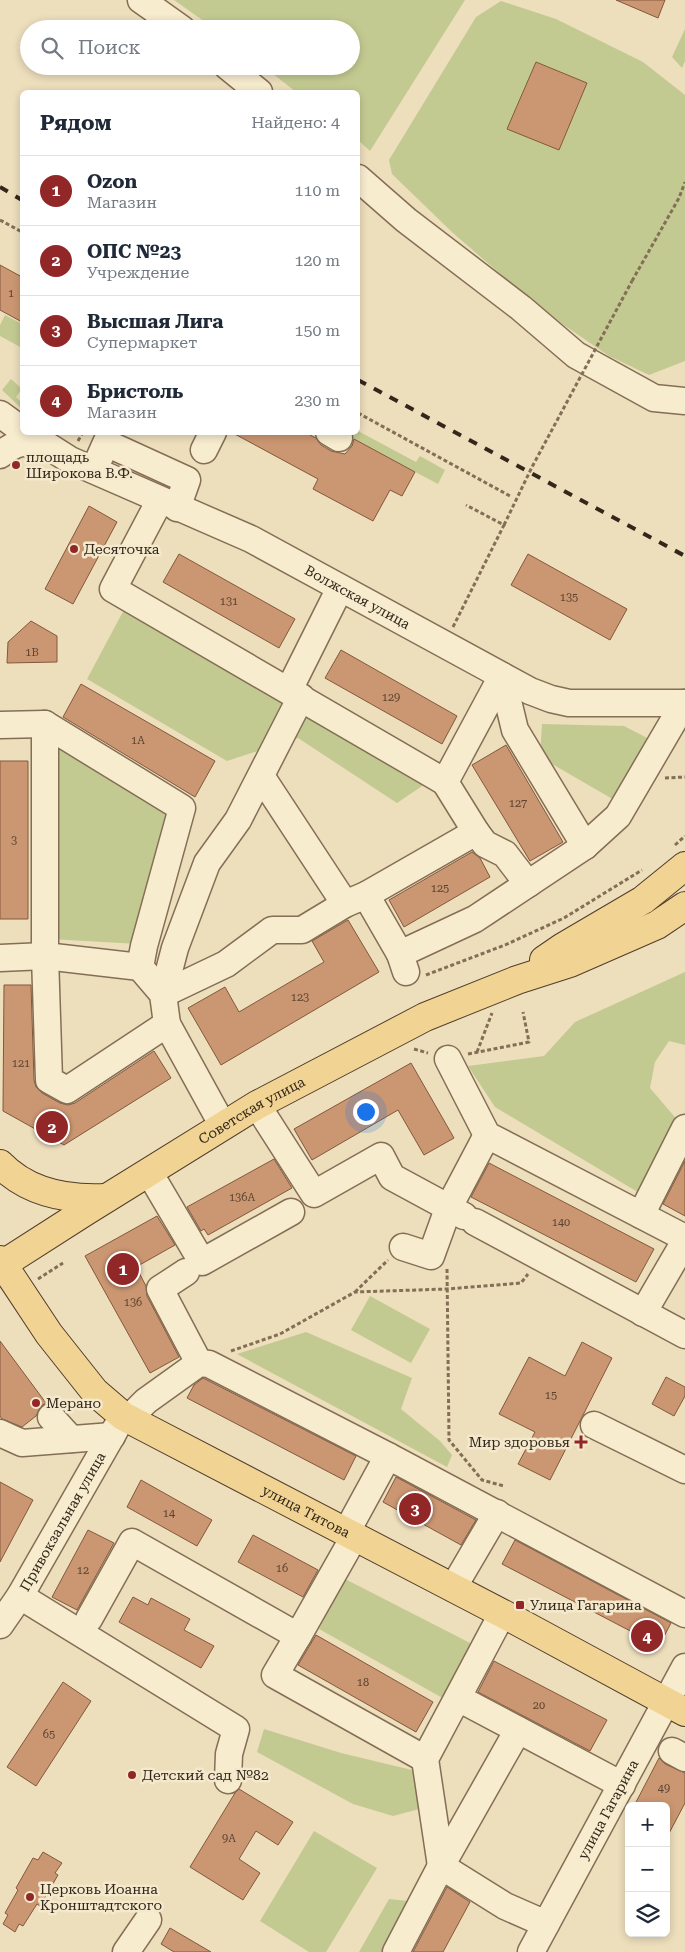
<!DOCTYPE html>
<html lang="ru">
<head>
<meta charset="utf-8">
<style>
  body { margin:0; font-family:"Roboto Serif",serif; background:#f6f6f7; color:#1f2937 }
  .controls { position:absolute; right:15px; bottom:15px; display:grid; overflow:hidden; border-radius:8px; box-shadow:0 2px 8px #0003 }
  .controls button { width:45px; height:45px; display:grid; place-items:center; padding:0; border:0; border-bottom:1px solid #e0e1e3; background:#fff; color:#1f2937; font:25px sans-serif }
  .you { position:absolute; left:365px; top:1111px; width:18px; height:18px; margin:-12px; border:4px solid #fff; border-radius:50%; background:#1a73e8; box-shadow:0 0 0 8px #1a73e833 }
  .badge { display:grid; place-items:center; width:32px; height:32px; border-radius:50%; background:#922728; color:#fff; font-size:16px; font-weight:700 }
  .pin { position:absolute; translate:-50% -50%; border:2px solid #fff; box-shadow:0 1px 5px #0006 }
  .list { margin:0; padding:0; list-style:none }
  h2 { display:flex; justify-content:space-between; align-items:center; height:65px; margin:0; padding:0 20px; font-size:21px }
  h2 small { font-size:16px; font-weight:400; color:#747a83 }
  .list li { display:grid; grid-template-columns:32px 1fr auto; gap:15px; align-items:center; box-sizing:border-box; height:70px; padding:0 20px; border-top:1px solid #e0e1e3 }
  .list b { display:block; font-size:19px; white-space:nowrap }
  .list p { margin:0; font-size:16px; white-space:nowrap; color:#747a83 }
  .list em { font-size:16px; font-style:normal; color:#747a83 }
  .icon { flex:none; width:28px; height:28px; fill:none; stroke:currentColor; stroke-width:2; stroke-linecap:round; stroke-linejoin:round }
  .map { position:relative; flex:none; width:685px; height:1952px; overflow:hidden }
  .search { position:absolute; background:#fff; box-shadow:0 2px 8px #0003; left:20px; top:20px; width:340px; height:55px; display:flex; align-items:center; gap:12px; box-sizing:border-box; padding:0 18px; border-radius:28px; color:#747a83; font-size:19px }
  .panel { position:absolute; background:#fff; box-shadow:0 2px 8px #0003; left:20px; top:90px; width:340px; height:345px; border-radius:8px }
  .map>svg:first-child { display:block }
  .green { fill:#c3ca91 }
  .building { fill:#cb9772; stroke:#83583c }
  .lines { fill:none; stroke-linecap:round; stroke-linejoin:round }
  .minor-casing { stroke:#846e56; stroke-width:29 }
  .major-casing { stroke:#513d2b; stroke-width:30 }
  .path { stroke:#846e56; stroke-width:3; stroke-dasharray:4 2.5; stroke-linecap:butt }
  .minor { stroke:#f8eccf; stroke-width:26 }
  .major { stroke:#f1d493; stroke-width:28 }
  .rail { stroke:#33271b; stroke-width:4; stroke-dasharray:9 9; stroke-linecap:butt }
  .path-bridge { stroke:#846e56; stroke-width:3; stroke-dasharray:4 2.5; stroke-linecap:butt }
  .poi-dot { fill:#922728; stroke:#f4e9cc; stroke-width:2 }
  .labels { text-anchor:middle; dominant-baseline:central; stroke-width:5; stroke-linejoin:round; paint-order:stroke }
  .number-label { font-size:11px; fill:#594331 }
  .poi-label { font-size:14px; fill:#33271b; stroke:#f4e9cc; text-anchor:start }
  .street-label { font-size:14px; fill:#33271b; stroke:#f4e9cc }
</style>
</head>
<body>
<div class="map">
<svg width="685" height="1952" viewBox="0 0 685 1952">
  <rect width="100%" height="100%" fill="#eddebc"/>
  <path class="green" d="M174,0H465L370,151L358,140V92H296L263,66H351V29H215Z
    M501,1L556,19L643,62L685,95V361L649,375L609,356L542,310L453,233L392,174L389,160L476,17Z
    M685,29V61L682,68L672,57Z
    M5,315L22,324V348L0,336V325Z
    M11,379L22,389L16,397L22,403V409L2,390Z
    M358,431L416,462L420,456L445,470L438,484L342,433L358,432Z
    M126,606L428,782L397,803L298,738L227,761L87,679Z
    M542,724L624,726L653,741L616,801L540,757Z
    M51,742L172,814L138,944L50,939Z
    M685,972V1045L669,1041L655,1062L650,1088L679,1122L641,1194L495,1107L468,1066L544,1056L575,1022Z
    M370,1296L430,1329L411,1363L351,1330Z
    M306,1332L412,1378L401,1409L440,1441L452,1455L447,1467L237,1354Z
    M345,1579L476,1646L448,1701L319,1629Z
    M264,1729L341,1753L416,1771L423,1808L393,1816L353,1804L257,1752Z
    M314,1831L377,1868L326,1952H309L260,1921Z
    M389,1899L417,1902L390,1952H359Z"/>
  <path class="building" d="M616,0H665L658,18Z
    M536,62L587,83L559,150L507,129Z
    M0,265L22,277V322L0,310Z
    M231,432H304L316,438L321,445L331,451L345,454L352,446L354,439L415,472L402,496L390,490L373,521L313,489L318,479Z
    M89,506L117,522L73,604L45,589Z
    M179,554L295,619L279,648L163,582Z
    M528,554L627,609L610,640L511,585Z
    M31,621L57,636V662L7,663L8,642Z
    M341,650L457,716L442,744L325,678Z
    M81,684L215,761L195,797L63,717Z
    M506,745L563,842L530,861L472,765Z
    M0,761H28V919H0Z
    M472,852L480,858L490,877L404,927L389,900Z
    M348,920L379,972L221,1065L188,1008L225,987L239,1012L324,962L312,941Z
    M4,985H31L34,1080L36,1087L42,1093L60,1103L68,1105L75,1103L154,1051L171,1078L64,1145L3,1111Z
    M411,1063L454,1138L424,1155L398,1110L312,1160L294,1129Z
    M274,1159L292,1188L208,1235L204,1229L201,1231L187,1207Z
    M685,1161V1216L663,1204Z
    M489,1163L654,1249L636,1282L471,1197Z
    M157,1216L175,1245L136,1267L146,1286L147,1296L179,1357L150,1373L85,1256Z
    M0,1341L46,1403L41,1406L36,1416L22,1427L2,1419L0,1416Z
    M582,1342L612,1358L550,1480L518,1464L535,1432L499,1414L529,1357L565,1376Z
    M666,1377L685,1387V1396L674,1416L652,1404Z
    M203,1378L356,1456L344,1480L187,1398L194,1385Z
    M396,1477L476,1520L461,1545L383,1502Z
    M141,1480L212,1520L197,1546L127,1507Z
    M0,1482L33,1500L0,1562Z
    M88,1530L114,1543L77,1610L52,1597Z
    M253,1535L318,1570L303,1597L238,1562Z
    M515,1540L671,1623L659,1646L502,1564Z
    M133,1597L148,1605L151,1598L190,1619L184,1630L214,1646L201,1668L119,1622Z
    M316,1635L433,1702L416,1732L298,1665Z
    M494,1661L607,1720L590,1751L478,1692Z
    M63,1682L91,1701L36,1786L7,1767Z
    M659,1758L665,1764L685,1773V1803L666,1839V1806H634Z
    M239,1789L293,1822L278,1845L256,1831L239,1859L260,1873L243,1900L190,1867L235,1793Z
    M43,1852L62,1863L55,1873L58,1875L40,1906L37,1904L23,1926L19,1924L15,1932L3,1924L8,1915L5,1913L18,1890L16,1888L33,1858L38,1860Z
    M447,1887L470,1902L443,1952H413Z
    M170,1928L211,1952H174L161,1944Z"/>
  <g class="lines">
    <defs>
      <g id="minor">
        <path d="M141,0L182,29"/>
        <path d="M227,66L259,92"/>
        <path d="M358,178L406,220L521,308L576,355L654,398L685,401"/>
        <path d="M0,414L22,430"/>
        <path id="s1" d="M26,432L70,460L251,539L530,691L551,699L569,703H685"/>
        <path d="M329,432L339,438"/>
        <path d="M204,450L213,432"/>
        <path d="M0,455C16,442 21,442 41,443"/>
        <path d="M94,470L106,443L187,480L177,508"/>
        <path d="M160,500L113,589L445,782L502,676"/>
        <path d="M502,676L515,730L585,846"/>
        <path d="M289,690L340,588"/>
        <path d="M45,724L182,808L144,946L140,967L163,994L167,1024L67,1090L49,1080L45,956Z"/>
        <path d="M0,725L45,724"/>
        <path d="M261,776L345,904"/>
        <path d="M476,832L485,844L505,854L528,884"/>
        <path d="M366,895L476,832L445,782"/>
        <path d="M0,958L45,956L140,967"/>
        <path d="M406,972L400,954L475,919L585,846L618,816L684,703"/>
        <path d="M163,994L175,948L207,863L238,820L301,697"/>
        <path d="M163,994L226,964L272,930H302L345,904L366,895L400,954"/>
        <path d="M167,1024L223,1126"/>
        <path d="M448,1059L487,1135L685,1238"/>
        <path d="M257,1105L314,1194L381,1156L392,1177L464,1216"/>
        <path d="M149,1172L202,1262L291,1212"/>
        <path d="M641,1215L685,1128"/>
        <path d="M475,1222L685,1335"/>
        <path d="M403,1247L431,1256L448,1209L487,1135"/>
        <path d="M186,1272L160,1289L199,1363"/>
        <path d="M643,1313L685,1241"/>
        <path d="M51,1417L71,1439"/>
        <path d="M128,1419L146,1401L199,1363L209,1364L388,1456L685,1614"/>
        <path d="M594,1425L685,1470"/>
        <path d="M0,1433L22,1443L112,1436"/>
        <path d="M346,1533L388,1456"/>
        <path d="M453,1588L497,1513"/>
        <path d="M20,1596L236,1729L229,1754L228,1780"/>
        <path d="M502,1614L425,1759L441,1866L505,1906L546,1924"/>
        <path d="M89,1619L132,1542L298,1636L354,1537"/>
        <path id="s2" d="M0,1625L20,1596L123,1416"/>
        <path d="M298,1636L275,1675L425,1759"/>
        <path d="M458,1698L622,1785"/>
        <path d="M672,1751L685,1758"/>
        <path d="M126,1952L148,1920"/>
        <path d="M396,1952L441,1866L518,1730"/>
        <path id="s3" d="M531,1952L685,1667"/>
      </g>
      <g id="major">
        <path d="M544,960L563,947L643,900L685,866"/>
        <path d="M0,1164C28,1193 67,1200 106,1198"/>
        <path id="s4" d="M0,1260L49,1334L95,1392L123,1416L513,1619L685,1712"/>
        <path id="s5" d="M0,1266L86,1211L257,1105L425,1017L517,980L570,963L657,925L685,906"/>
      </g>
    </defs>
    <use href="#minor" class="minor-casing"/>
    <use href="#major" class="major-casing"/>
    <path class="path" d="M0,220L22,232
      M632,281L679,198L685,182
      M358,413L510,496
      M78,441L83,432
      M453,627L504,525L466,505
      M665,778L685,777
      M675,845L685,836
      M426,975L505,945L564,918L642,870
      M414,1049L428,1053
      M477,1052L492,1013
      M468,1054L529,1042L523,1012
      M447,1269L449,1440L482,1480L504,1486
      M38,1279L63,1263
      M355,1292L388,1260
      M231,1351L280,1334L355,1292L447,1289L521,1283L528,1274"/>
    <use href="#minor" class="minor"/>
    <use href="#major" class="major"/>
    <path class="rail" d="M0,187L22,200
      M358,380L685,556"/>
    <path class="path-bridge" d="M504,525L532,467L632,281"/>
  </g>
  <g class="poi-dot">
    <circle cx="16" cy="465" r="5"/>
    <circle cx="74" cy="549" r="5"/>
    <circle cx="36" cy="1403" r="5"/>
    <path d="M578.5 1434.5h5v5h5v5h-5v5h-5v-5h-5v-5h5z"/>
    <rect x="515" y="1600" width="10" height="10" rx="2.5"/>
    <circle cx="132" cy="1775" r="5"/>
    <circle cx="30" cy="1897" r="5"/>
  </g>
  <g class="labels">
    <g class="number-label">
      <text x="11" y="293">1</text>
      <text x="569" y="597">135</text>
      <text x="229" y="601">131</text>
      <text x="32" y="652">1В</text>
      <text x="391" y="697">129</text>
      <text x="138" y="740">1А</text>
      <text x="518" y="803">127</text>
      <text x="14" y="840">3</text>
      <text x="440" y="888">125</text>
      <text x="300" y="997">123</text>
      <text x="21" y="1063">121</text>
      <text x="242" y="1197">136А</text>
      <text x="561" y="1222">140</text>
      <text x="133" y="1302">136</text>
      <text x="551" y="1395">15</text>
      <text x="169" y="1513">14</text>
      <text x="282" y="1568">16</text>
      <text x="83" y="1570">12</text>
      <text x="363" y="1682">18</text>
      <text x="539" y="1705">20</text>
      <text x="49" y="1734">65</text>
      <text x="664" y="1788">49</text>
      <text x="229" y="1838">9А</text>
    </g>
    <g class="poi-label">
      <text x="26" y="457">площадь<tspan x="26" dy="16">Широкова В.Ф.</tspan></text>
      <text x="84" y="549">Десяточка</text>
      <text x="46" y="1403">Мерано</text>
      <text x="570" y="1442" text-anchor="end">Мир здоровья</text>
      <text x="530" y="1605">Улица Гагарина</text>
      <text x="142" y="1775">Детский сад №82</text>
      <text x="40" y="1889">Церковь Иоанна<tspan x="40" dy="16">Кронштадтского</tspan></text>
    </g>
    <g class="street-label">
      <text stroke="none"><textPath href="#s1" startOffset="371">Волжская улица</textPath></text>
      <text stroke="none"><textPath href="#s5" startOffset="296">Советская улица</textPath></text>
      <text stroke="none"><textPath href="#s4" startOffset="406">улица Титова</textPath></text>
      <text stroke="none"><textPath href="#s2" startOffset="121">Привокзальная улица</textPath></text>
      <text stroke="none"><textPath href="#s3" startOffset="162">улица Гагарина</textPath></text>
    </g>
  </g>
</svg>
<div class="controls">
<button>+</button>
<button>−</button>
<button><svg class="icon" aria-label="layers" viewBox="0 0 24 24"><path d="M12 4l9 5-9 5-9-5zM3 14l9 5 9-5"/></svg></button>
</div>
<div class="you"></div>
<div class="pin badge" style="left:123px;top:1269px">1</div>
<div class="pin badge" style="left:52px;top:1127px">2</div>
<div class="pin badge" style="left:415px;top:1509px">3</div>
<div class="pin badge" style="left:647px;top:1636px">4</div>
<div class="search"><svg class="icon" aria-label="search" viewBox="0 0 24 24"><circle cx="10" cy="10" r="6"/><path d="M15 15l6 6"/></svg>Поиск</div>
<section class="panel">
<h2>Рядом<small>Найдено: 4</small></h2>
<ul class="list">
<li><span class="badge">1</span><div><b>Ozon</b><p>Магазин</p></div><em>110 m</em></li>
<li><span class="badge">2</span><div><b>ОПС №23</b><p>Учреждение</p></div><em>120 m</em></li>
<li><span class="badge">3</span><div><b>Высшая Лига</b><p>Супермаркет</p></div><em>150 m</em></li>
<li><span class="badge">4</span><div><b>Бристоль</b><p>Магазин</p></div><em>230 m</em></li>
</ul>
</section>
</div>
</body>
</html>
